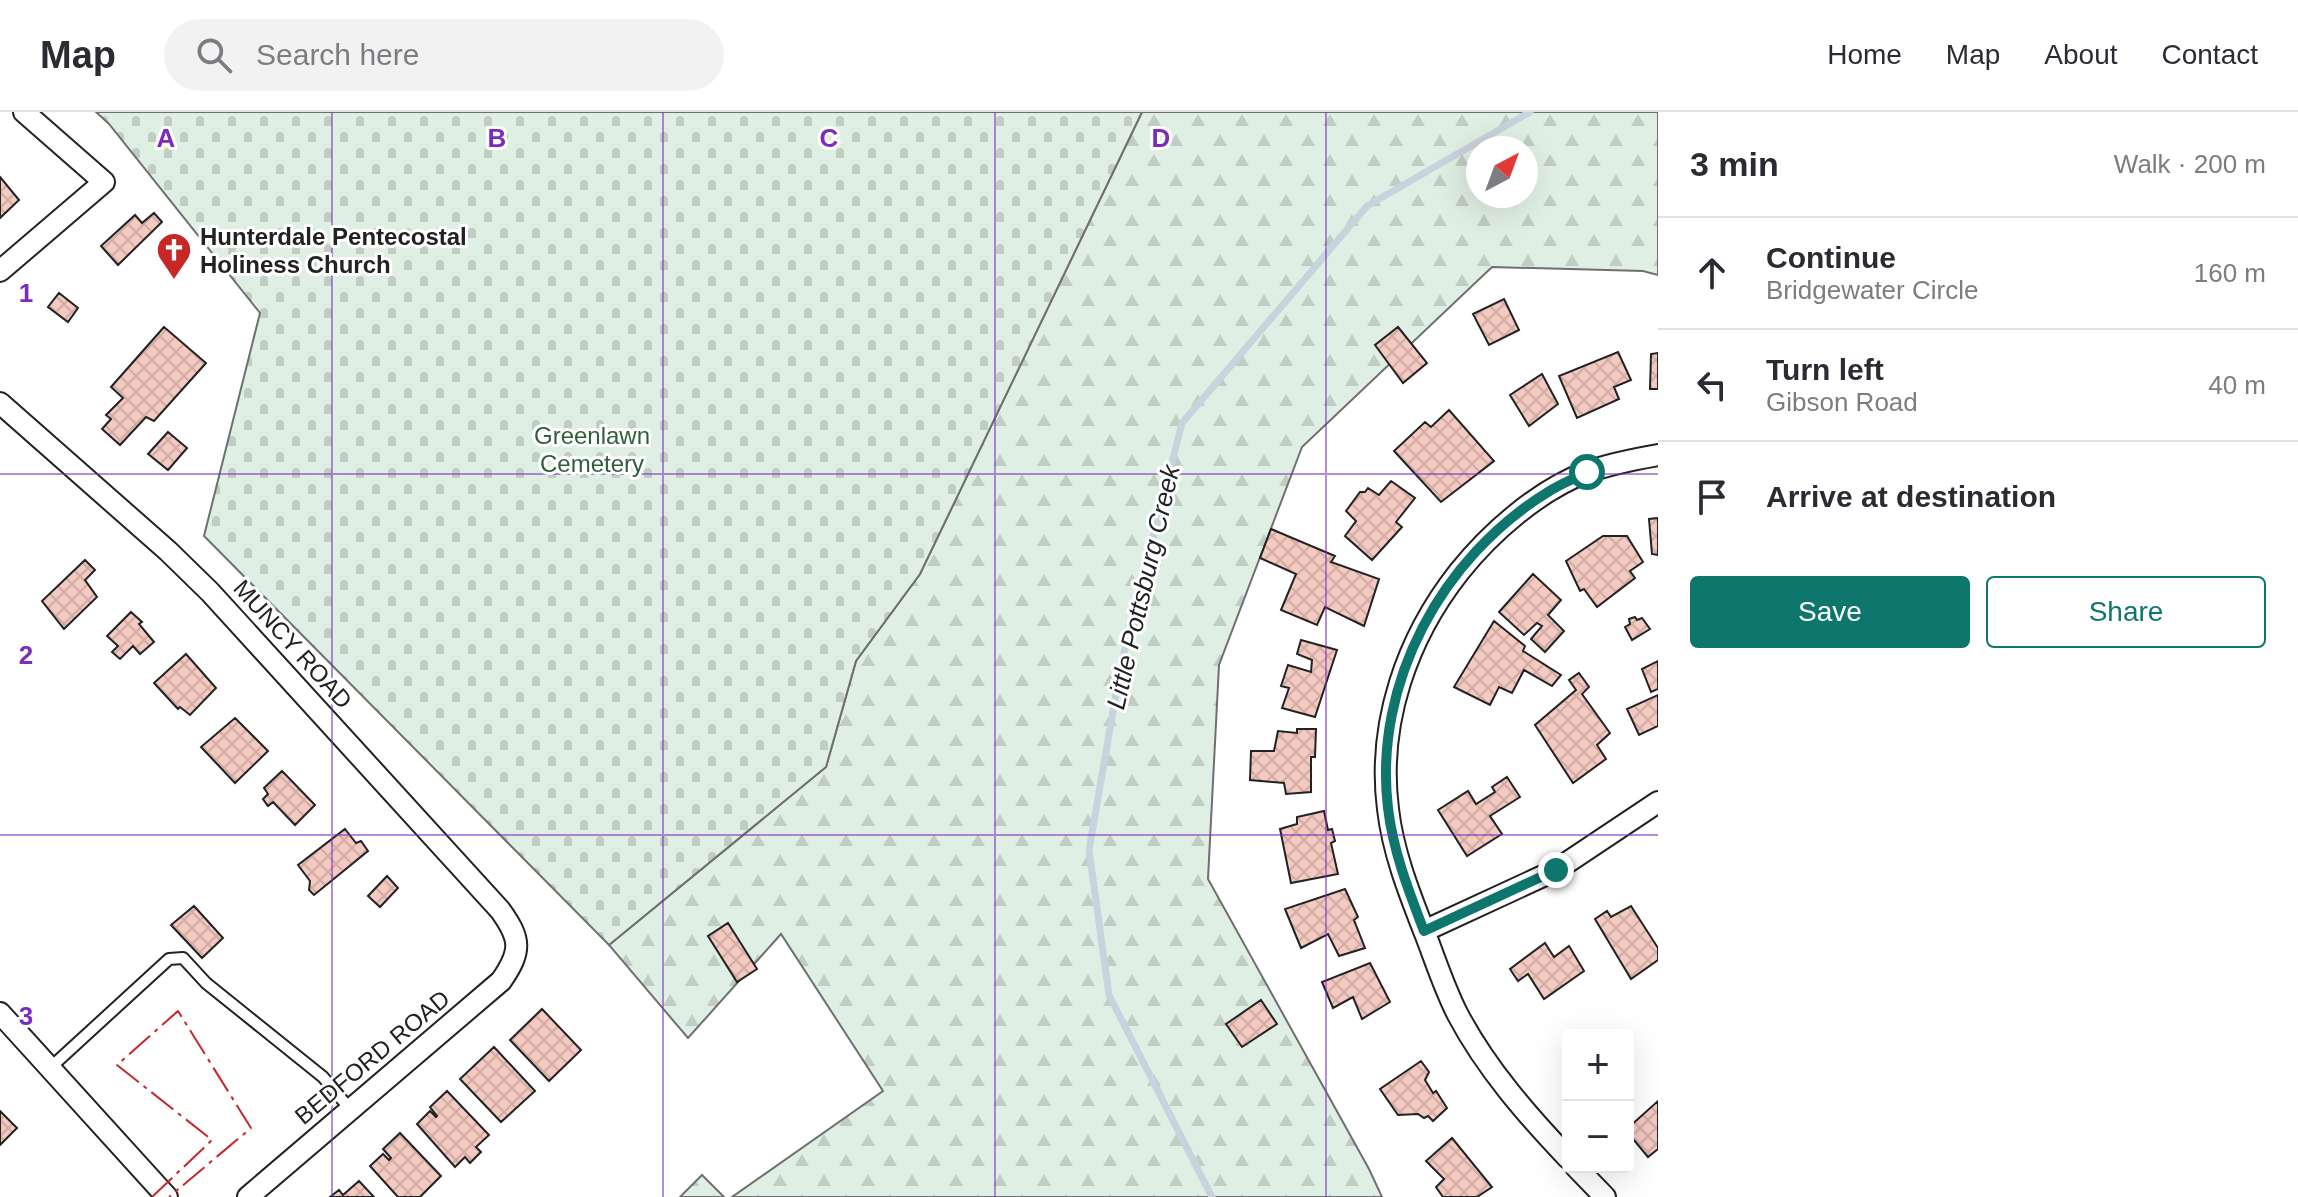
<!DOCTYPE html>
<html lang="en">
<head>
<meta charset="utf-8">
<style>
  body { margin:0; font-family:Helvetica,sans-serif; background:#f2f2f3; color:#2b2b33 }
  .controls { position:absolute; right:24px; bottom:24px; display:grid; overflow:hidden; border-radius:8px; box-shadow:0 8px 32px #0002 }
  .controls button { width:72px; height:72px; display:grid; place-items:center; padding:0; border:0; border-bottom:2px solid #e1e1e2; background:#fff; color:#2b2b33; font:40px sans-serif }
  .compass { position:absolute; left:1466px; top:24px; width:72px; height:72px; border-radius:50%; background:#fff; box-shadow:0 8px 32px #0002; rotate:41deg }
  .stop { position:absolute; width:24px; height:24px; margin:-18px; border:6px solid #0f766e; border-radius:50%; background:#fff }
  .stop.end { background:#0f766e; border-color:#fff; box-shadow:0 2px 8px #0008 }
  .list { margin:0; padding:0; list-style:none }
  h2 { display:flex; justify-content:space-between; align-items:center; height:104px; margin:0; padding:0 32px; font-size:34px }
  h2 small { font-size:26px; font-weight:400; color:#7c7c81 }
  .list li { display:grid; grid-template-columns:52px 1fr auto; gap:24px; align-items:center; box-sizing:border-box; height:112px; padding:0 32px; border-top:2px solid #e1e1e2 }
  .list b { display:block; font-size:30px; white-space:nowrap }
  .list p { margin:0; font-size:26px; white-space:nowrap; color:#7c7c81 }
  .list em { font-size:26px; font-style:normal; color:#7c7c81 }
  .actions { display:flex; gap:16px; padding:24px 32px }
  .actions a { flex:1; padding:18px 0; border:2px solid #0f766e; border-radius:8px; text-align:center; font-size:28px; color:#0f766e }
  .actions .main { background:#0f766e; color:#fff }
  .icon { flex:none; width:44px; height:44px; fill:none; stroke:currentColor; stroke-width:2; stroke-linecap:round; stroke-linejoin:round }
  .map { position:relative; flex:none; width:1658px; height:1085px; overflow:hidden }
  header { display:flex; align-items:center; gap:48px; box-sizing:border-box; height:112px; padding:0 40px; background:#fff; border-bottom:2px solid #e1e1e2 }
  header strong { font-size:38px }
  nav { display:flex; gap:44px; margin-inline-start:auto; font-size:28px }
  .search { width:560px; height:72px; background:#f2f2f3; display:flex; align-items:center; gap:20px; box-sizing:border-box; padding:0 28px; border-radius:44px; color:#7c7c81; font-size:30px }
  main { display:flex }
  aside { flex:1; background:#fff }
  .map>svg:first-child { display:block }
  .forest { fill:url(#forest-firs); stroke:#6f6f6f; stroke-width:2; fill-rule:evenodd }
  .cemetery { fill:url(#cemetery-stones); stroke:#6f6f6f; stroke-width:2 }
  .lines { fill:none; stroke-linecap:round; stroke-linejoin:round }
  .stream { stroke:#c7d3dd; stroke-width:7 }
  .building { fill:url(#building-cross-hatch); stroke:#222; stroke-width:2 }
  .lane-casing { stroke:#222; stroke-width:14 }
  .street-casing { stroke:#222; stroke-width:24 }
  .lane { stroke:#fff; stroke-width:10 }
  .street { stroke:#fff; stroke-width:20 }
  .power { stroke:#c62828; stroke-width:2; stroke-dasharray:28 6 4 6; stroke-linecap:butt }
  .route { stroke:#0f766e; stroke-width:10 }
  .grid { fill:none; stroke:#7b2cbf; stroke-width:2; stroke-opacity:0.55 }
  .labels { text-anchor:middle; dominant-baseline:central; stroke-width:6; stroke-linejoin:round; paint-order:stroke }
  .poi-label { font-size:24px; font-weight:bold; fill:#222; stroke:#fff; text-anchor:start }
  .park-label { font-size:24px; fill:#2f5e38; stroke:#fff }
  .street-label { font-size:24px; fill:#222; stroke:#fff }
  .water-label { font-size:26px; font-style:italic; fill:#222; stroke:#fff }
  .grid-label { font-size:26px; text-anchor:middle; font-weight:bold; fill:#7b2cbf; stroke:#fff; stroke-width:6; stroke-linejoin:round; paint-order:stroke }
</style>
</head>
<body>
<header>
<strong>Map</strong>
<div class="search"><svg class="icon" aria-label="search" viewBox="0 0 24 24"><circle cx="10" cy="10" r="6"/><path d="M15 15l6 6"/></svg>Search here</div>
<nav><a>Home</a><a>Map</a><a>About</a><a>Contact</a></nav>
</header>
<main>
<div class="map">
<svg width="1658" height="1085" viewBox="0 0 1658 1085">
  <defs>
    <pattern id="forest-firs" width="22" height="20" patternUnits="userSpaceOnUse" patternTransform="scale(2)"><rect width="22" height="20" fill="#e0efe3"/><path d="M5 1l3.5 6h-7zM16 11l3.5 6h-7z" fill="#c0cdc2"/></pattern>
    <pattern id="cemetery-stones" width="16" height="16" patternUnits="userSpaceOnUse" patternTransform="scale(2)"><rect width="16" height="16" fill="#e0efe3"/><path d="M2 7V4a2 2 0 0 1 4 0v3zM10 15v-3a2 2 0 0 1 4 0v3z" fill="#c0cdc2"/></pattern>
    <pattern id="building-cross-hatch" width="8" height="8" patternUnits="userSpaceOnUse" patternTransform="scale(2)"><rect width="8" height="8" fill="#f3c9c0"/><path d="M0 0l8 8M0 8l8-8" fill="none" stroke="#d0aca5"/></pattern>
  </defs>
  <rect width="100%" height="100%" fill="#fff"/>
  <path class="forest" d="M1142,0H1658V163L1643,159L1492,155L1302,335L1219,553L1208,767L1369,1057L1382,1085H732L883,979L781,822L688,926L609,833L826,655L856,549L920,462ZM1478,36H1526V84H1478Z
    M702,1063L724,1085H680Z"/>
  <path class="cemetery" d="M96,0H1142L920,462L856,549L826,655L609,833L204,424L260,201L109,12Z"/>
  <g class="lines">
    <path class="stream" d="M1212,1085L1109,883L1089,738L1121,553L1182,311L1367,94L1530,0"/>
  </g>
  <path class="building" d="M0,65L19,88L0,106Z
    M154,101L162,110L118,153L101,134L135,103L142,111Z
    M59,181L78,196L68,210L48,195Z
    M1504,187L1519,218L1489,233L1473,202Z
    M164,215L206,251L154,309L146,305L120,333L102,317L111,307L106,303L123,286L111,275Z
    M1398,215L1427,251L1403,271L1375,233Z
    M1618,240L1631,268L1614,275L1619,287L1577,306L1559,264Z
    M1658,241V277H1650L1651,242Z
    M1542,262L1558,292L1529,314L1510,283Z
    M1449,298L1494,349L1441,390L1394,339L1425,310L1431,315Z
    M168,320L187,336L168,358L148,342Z
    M1391,369L1415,386L1396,410L1402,415L1372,448L1345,424L1356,409L1346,399L1360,380H1365L1368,376L1379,383Z
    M1658,406V443L1652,442L1649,407Z
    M1271,417L1335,444L1331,450L1379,467L1364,514L1325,495L1317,513L1281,498L1296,462L1260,446Z
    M1603,424H1627L1643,450L1630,459L1635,466L1597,495L1584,477L1580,479L1566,449Z
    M85,448L95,458L85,468L97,485L64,517L42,489Z
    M1533,462L1561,488L1548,503L1564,519L1545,540L1531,527L1542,514L1537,511L1524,523L1499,500Z
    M131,500L142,510L139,512L154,530L140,542L133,534L120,547L112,540L118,534L107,524Z
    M1635,505L1637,508L1642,506L1650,517L1632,528L1625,515L1630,512L1629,507Z
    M1494,509L1525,534L1523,539L1561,563L1552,574L1524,558L1512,581L1499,575L1490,593L1454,575Z
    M1301,528L1337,538L1315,605L1282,596L1289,576L1281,574L1288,553L1311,560L1312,548L1297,542Z
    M186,542L216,576L190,603L180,595L178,597L154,571Z
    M1658,549V577L1651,580L1642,557Z
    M1579,561L1589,575L1582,582L1610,621L1597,633L1606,647L1573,671L1535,613L1576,578L1569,568Z
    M1658,583V614L1639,623L1627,597Z
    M235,606L268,639L235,671L201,635Z
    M1297,617H1316L1315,645H1311V680L1286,682L1284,671L1250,668L1251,639H1274L1278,619L1297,621Z
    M282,659L315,693L295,713L273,690L268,694L263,687L268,682L264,676Z
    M1507,665L1520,685L1490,704L1502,722L1467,744L1438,698L1468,679L1476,692L1495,680L1492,675Z
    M1324,699L1328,718L1332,717L1335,729L1331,731L1338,762L1291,771L1280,717L1297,712V705Z
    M345,717L356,731L361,729L368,739L314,783L309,778L310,769L298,753Z
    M387,764L398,776L380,795L368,784Z
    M1345,777L1358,805L1354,808L1365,836L1339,844L1328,822L1301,836L1285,797Z
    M194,794L223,826L202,846L171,813Z
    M1631,794L1658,836V848L1631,867L1595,807L1607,799L1611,805Z
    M728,811L757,857L737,870L708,824Z
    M1545,831L1554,845L1569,834L1584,859L1544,887L1528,862L1518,869L1510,857Z
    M1370,851L1390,890L1362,907L1353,885L1333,896L1322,870Z
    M1261,888L1277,912L1242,935L1226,912Z
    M542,897L581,938L549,969L510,928Z
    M494,935L535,979L501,1010L460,967Z
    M1421,949L1429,960L1425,968L1433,981L1436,979L1447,996L1433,1009L1428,1004L1424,1006L1418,1002L1398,1003L1380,977Z
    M447,979L489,1023L476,1035L481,1040L470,1051L465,1045L455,1055L417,1012L430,999L436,1005L437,1004L430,995Z
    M1658,989V1037L1648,1045L1628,1021V1016Z
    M0,999L17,1016L0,1033Z
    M400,1021L441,1064L420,1085H398L370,1054L383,1042L389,1048L391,1046L383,1037Z
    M1452,1026L1492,1075L1477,1085H1443L1436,1075L1444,1067L1426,1049Z
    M359,1069L374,1085H330L339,1078L343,1083Z"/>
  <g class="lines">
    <defs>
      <path id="lane" d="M50,956L169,847L183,846L206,871L323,965L350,997"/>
      <path id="street" d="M0,159L104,70L24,0
        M0,291L168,439L210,480L500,798C521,827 522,839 501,869L248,1085
        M1424,819L1556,758L1658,690
        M0,901L167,1085
        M1568,1046C1527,1003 1486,956 1458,903C1445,878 1436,850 1426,824C1410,783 1393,741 1388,697C1377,611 1407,526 1459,460C1491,420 1539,378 1587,360C1610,352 1635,347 1658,343
        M1576,1055L1605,1085"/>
    </defs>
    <use href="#lane" class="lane-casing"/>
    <use href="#street" class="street-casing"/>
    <use href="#lane" class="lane"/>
    <use href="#street" class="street"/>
    <path class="power" d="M152,1085L212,1028L117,953L178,899L251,1016L169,1085"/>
  </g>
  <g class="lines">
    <path class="route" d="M1556,758L1424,819C1409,780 1393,739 1388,696C1373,571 1442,445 1548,380C1560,372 1574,367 1587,360"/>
  </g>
  <path class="grid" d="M332,0V1085M663,0V1085M995,0V1085M1326,0V1085M0,362H1658M0,723H1658"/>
  <defs>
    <symbol id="church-pin" viewBox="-11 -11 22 30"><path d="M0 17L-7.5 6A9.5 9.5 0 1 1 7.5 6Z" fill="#c62828" stroke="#fff"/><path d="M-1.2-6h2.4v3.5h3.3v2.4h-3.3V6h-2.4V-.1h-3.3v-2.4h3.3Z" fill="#fff"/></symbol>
  </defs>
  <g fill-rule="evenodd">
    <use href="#church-pin" x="154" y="118" width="40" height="54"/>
  </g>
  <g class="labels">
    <g class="poi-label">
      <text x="200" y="124">Hunterdale Pentecostal<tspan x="200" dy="28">Holiness Church</tspan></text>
    </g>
    <g class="park-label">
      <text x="592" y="323">Greenlawn<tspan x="592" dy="28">Cemetery</tspan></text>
    </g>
    <g class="street-label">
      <text transform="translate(293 532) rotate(48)">MUNCY ROAD</text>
      <text transform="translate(372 945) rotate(-40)">BEDFORD ROAD</text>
    </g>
    <g class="water-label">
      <text transform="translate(1143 475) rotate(-77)">Little Pottsburg Creek</text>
    </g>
  </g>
  <g class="grid-label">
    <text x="166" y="35">A</text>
    <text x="497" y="35">B</text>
    <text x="829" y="35">C</text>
    <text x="1161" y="35">D</text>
    <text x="26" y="190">1</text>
    <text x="26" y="552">2</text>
    <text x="26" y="913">3</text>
  </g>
</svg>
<div class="controls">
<button>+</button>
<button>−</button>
</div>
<svg class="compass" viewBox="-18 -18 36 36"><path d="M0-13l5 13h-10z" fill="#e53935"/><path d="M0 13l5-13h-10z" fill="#7c7c81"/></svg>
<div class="stop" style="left:1587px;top:360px"></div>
<div class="stop end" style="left:1556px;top:758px"></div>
</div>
<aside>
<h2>3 min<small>Walk · 200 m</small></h2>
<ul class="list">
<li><svg class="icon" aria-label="ahead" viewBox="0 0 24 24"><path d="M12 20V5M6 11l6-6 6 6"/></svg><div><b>Continue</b><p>Bridgewater Circle</p></div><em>160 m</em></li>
<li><svg class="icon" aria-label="left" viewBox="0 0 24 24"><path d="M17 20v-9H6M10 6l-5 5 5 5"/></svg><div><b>Turn left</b><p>Gibson Road</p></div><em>40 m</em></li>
<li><svg class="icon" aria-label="arrive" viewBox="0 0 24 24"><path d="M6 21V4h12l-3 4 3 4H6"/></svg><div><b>Arrive at destination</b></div></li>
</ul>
<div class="actions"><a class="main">Save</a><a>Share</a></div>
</aside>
</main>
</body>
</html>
